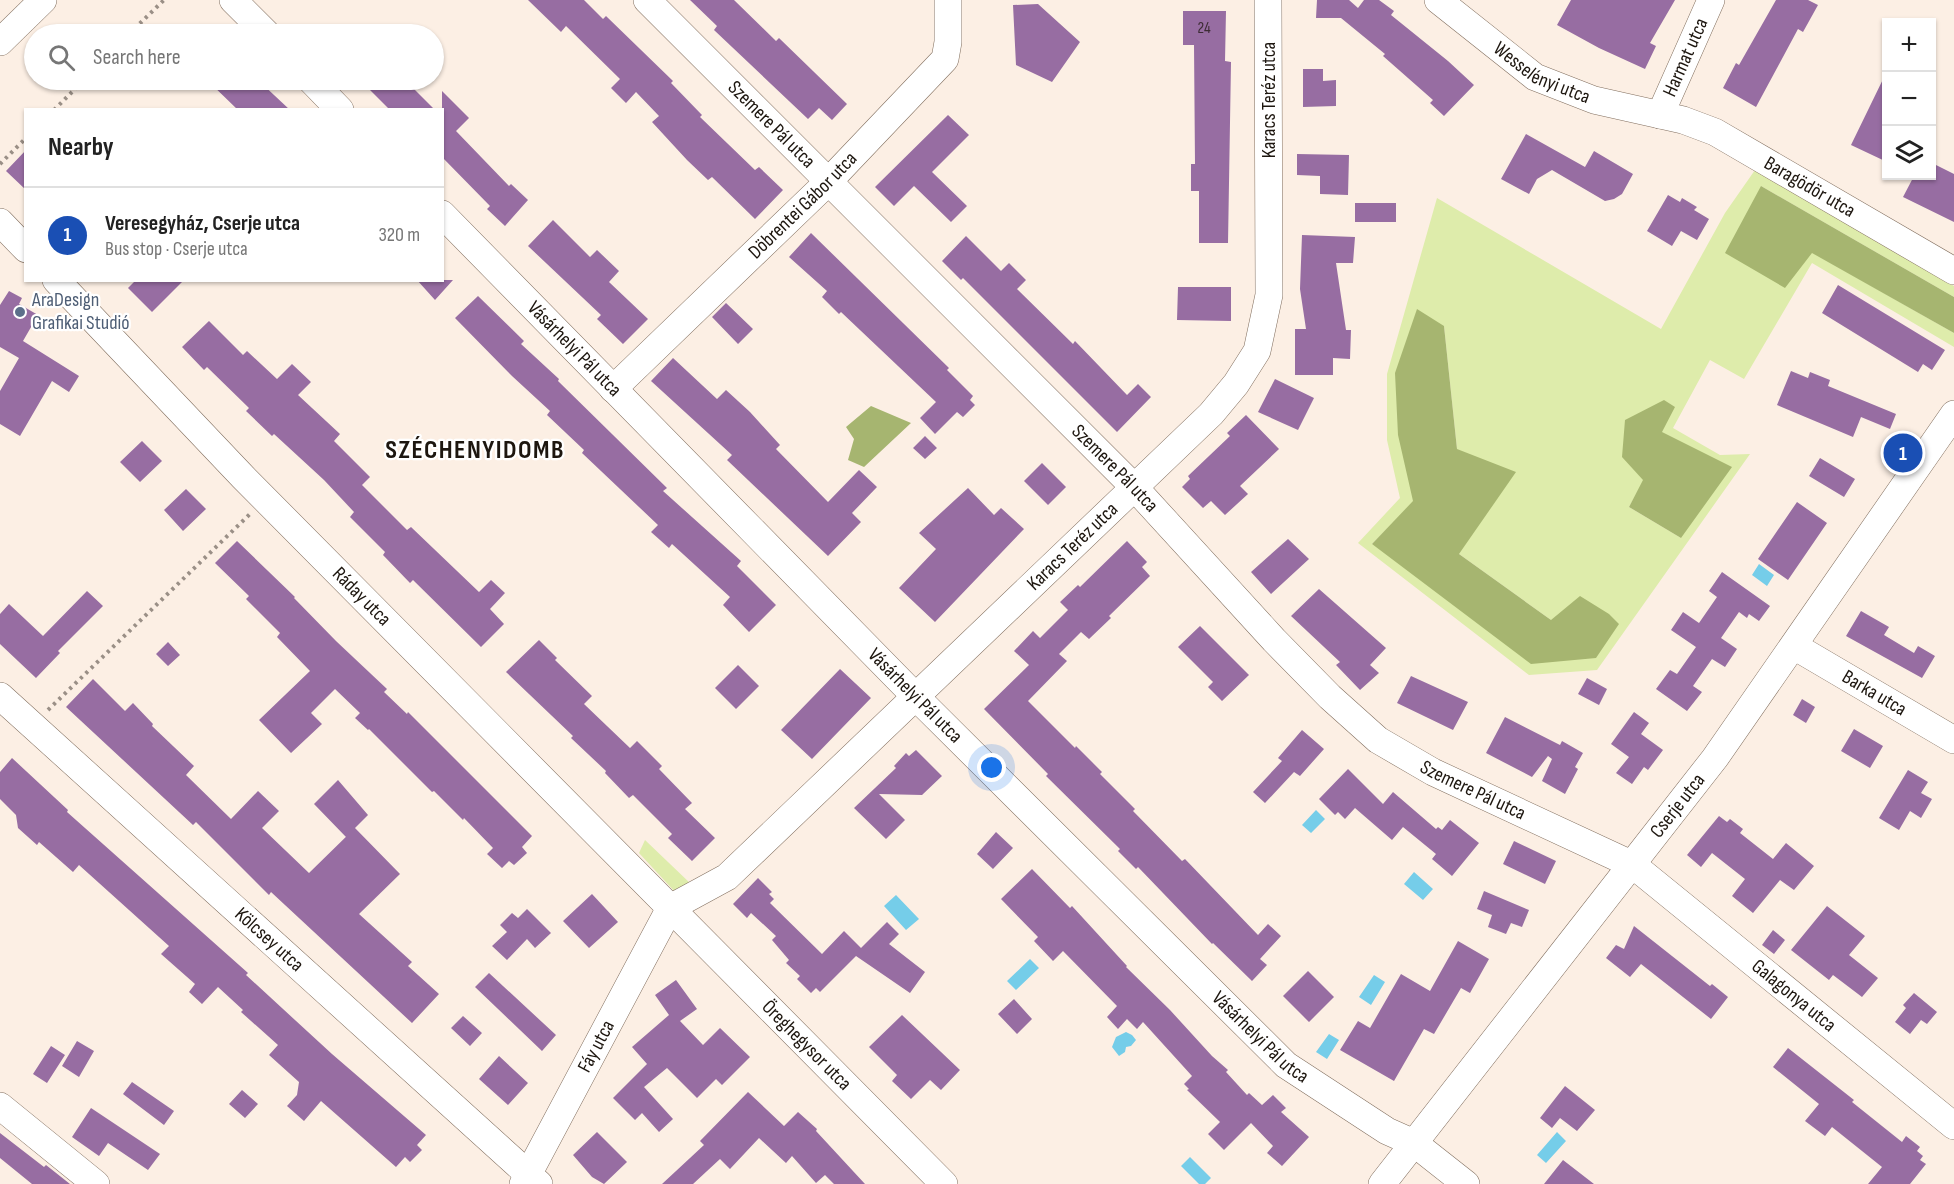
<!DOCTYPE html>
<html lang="en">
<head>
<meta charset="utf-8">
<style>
  body { margin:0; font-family:"Sofia Sans Condensed",sans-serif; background:#f6f6f6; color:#222 }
  .controls { position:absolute; right:18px; top:18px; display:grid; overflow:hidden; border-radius:0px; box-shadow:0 2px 4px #0004 }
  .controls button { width:54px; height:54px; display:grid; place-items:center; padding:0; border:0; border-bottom:2px solid #e0e0e0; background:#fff; color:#222; font:30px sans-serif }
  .you { position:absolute; left:992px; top:768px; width:21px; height:21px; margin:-15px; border:4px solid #fff; border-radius:50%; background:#1a73e8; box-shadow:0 0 0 9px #1a73e833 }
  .badge { display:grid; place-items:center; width:39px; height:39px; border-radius:50%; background:#367e85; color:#fff; font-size:20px; font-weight:700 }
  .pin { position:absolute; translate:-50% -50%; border:3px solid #fff; box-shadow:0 2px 6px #0006 }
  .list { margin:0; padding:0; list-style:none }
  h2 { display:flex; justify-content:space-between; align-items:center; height:78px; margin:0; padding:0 24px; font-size:26px }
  h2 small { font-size:20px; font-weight:400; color:#767676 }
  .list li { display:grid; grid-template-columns:39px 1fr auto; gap:18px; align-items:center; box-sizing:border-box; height:96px; padding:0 24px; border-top:2px solid #e0e0e0 }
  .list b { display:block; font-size:22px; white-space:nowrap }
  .list p { margin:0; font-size:20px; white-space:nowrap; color:#767676 }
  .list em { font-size:20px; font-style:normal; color:#767676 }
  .icon { flex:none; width:33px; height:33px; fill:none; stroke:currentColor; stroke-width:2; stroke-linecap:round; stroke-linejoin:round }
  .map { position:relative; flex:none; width:1954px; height:1184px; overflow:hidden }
  .search { position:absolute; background:#fff; box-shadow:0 2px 4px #0004; left:24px; top:24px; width:420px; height:66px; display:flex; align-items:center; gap:15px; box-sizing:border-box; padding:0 21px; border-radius:33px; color:#767676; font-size:22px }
  .panel { position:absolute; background:#fff; box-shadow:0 2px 4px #0004; left:24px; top:108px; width:420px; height:174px; border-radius:0px }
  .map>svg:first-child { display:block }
  .green { fill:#deecab; fill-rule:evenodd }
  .forest { fill:#a6b570 }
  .water { fill:#75cde9 }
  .building { fill:#976da2 }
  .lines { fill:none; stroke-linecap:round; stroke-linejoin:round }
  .minor-casing { stroke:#826f5f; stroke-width:28 }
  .path { stroke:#9a8f86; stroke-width:4; stroke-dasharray:3 4.5; stroke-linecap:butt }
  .minor { stroke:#fff; stroke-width:27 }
  .service-dot { fill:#5c6f8a; stroke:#fff; stroke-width:2 }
  .labels { text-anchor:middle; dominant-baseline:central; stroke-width:4.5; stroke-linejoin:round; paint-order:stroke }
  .number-label { font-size:16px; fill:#3c2c34 }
  .street-label { font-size:20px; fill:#1d160f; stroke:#fff }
  .service-label { font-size:20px; fill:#4e5e75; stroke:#fff; text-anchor:start }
  .district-label { font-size:26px; font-weight:bold; letter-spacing:1.5px; fill:#1d160f; stroke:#fff }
</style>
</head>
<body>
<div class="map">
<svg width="1954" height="1184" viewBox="0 0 1954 1184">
  <rect width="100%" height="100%" fill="#fcefe4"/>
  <path class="green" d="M1755,170L1954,286V297L1761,186L1812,252L1954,333V347L1812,263L1744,379L1710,360L1673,428L1720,455L1750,454L1597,670L1529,675L1358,543L1400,498L1387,440V374L1437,198L1661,329L1725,213ZM1444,326L1457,449L1459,554L1551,620L1372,544L1414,501ZM1664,400L1662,432L1681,538L1629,507L1644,480Z
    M645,840L691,884L676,893L639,853Z"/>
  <path class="forest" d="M1761,186L1954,297V333L1812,253L1785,288L1725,253Z
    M1417,309L1444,326L1457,449L1516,472L1459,554L1551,620L1580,596L1609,614L1619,624L1596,658L1531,664L1372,544L1413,501L1398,435L1395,373Z
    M1664,400L1675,407L1662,432L1732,467L1681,538L1629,507L1643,480L1622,457L1625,420Z
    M871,406L911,423L864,467L848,460L854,439L846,427Z"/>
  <path class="water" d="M1759,564L1774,575L1767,586L1752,575Z
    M1316,810L1325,819L1311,833L1302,825Z
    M1414,872L1433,889L1423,900L1404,884Z
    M896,895L919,919L906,930L884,906Z
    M1030,959L1039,968L1016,990L1007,981Z
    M1374,975L1385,982L1371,1005L1359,997Z
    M1126,1032L1132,1035L1136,1040L1131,1046L1126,1047L1125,1052L1119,1056L1112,1047L1116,1037Z
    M1329,1034L1339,1040L1327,1059L1316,1052Z
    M1557,1132L1566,1141L1546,1163L1537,1155Z
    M1190,1157L1211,1178L1205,1184H1199L1181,1166Z"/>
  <path class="building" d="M528,0H584L603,19L606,16L673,81L671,83L702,115L700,117L755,170L759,167L783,190L755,219L712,177L708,180L687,160L652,122L659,116L636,92L626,103L611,88L620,79L566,26L561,32Z
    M690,0H734L776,41L779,38L847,104L832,120L819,108L808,119L714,30L717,26Z
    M1317,0H1349L1358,8L1364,0H1379L1394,11L1391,15L1448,61L1474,85L1444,116L1430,103L1433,100L1383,56L1385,54L1341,18H1316Z
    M1571,0H1675L1650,43L1656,46L1645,69L1599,48L1557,25Z
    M1776,0H1808L1818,5L1803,32L1798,29L1756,107L1723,88L1736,63L1739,65Z
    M1038,4L1080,42L1052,82L1016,65L1013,5Z
    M1183,11H1226L1225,61L1231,62L1228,243H1199V191H1191V164H1195L1194,45H1183Z
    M1303,69H1323V81L1336,80V106L1303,107Z
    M1887,71V162L1851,145Z
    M207,80H258L290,110H238Z
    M377,80H405L435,110H390L368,88Z
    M442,91L469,118L456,131L509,186L511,184L528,200L505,226L487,209L490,206L442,157Z
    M948,115L969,135L932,172L967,206L951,222L914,186L894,206L875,187Z
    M1526,134L1585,167L1594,151L1633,174L1622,194L1614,199L1605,201L1552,170L1537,179L1529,194L1501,179Z
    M26,150V190L6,171Z
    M1297,154L1349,155L1348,195L1320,194V176L1297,175Z
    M1932,163L1954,174V222L1903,197L1914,176H1932Z
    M1668,195L1680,202L1682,198L1697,207L1694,210L1709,219L1697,240L1681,231L1672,246L1647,231Z
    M1355,203H1396V222H1355Z
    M553,220L590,257L597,250L619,271L609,282L648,319L623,344L597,319L601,315L528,246Z
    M811,233L949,368L947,370L973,396L970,400L975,405L963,417L957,412L935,434L920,418L936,402L841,312L839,314L822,297L827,291L789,257Z
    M1302,235L1355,237L1353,263H1336L1346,330H1351L1350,359L1333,358V375H1295V329H1306L1300,289Z
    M966,236L1001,271L1009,263L1026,280L1017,289L1073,344L1075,341L1127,395L1138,384L1151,397L1117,432L963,278L961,280L942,261Z
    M136,280H184L152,312L128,288Z
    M417,280H453L435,300Z
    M1838,285L1945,350L1932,370L1923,364L1918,372L1822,313Z
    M1178,287H1231V321L1177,320Z
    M9,291L22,298L19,304L38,315L23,341L79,376L69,392L52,381L20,436L0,424V391L19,358L0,347V305Z
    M478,296L524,341L521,344L559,379L558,381L667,488L663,491L741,561L737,566L776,605L749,632L723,605L730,597L672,544L669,548L651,532L658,525L582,453L584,450L547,415L550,411L512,376L455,318Z
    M726,303L753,329L738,344L712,317Z
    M209,321L243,355L247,351L277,379L292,364L311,382L298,395L340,434L334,441L370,477L362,485L407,530L411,527L479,592L491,580L505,593L490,609L504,624L481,647L413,580L410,583L383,555L385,552L350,517L354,512L324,480L274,434L272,436L246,411L249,408L207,367L204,370L182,347Z
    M673,358L717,399L726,390L750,412L780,445L776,449L828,502L859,470L877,487L852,513L861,522L828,556L727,460L732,455L651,381Z
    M1791,371L1808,378L1810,372L1830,380L1828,386L1896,414L1890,429L1861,417L1853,437L1777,405Z
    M1275,379L1314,398L1298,430L1258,412Z
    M1246,415L1279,449L1240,486L1248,494L1225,515L1211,501L1203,508L1182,487L1190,479L1188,476L1230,436L1227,433Z
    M925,436L937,448L925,459L913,448Z
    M142,441L162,461L140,482L120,462Z
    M1820,458L1855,479L1844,497L1809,476Z
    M1042,463L1066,487L1048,505L1024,481Z
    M968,488L994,515L1001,508L1024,529L935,622L899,588L936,549L919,533Z
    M186,489L206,509L183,531L164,510Z
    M1797,502L1827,523L1788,580L1758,559Z
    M1288,539L1309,559L1271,594L1251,572Z
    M237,541L295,597L294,598L336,641L387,689L384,692L407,714L408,712L532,836L522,847L527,853L514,865L509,861L502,868L487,854L493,848L464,818L463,820L434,791L432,792L369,729L368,730L355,718L360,713L335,689L311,713L322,724L291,753L259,720L310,671L277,637L280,633L246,599L249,596L215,563Z
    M1127,541L1147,562L1142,567L1150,576L1109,616L1111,618L1089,639L1081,632L1059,654L1067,661L1028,701L1075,748L1076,746L1102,772L1100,774L1135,809L1133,811L1182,861L1185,859L1258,935L1268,924L1281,936L1260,959L1267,965L1252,981L1213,943L1212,944L1138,867L1136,869L1118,851L1120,849L1046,776L1048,774L984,709L1029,665L1014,651L1033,631L1040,638L1068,610L1060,602L1078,585L1080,587Z
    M1722,572L1770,606L1759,621L1749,614L1747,618L1739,612L1721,638L1737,649L1725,667L1712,659L1693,686L1702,692L1687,711L1656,689L1670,670L1677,674L1696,647L1671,630L1683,612L1699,623L1717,597L1709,591Z
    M1319,589L1386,648L1370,665L1379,673L1360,690L1336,665L1340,662L1291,616Z
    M87,591L103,606L58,651L60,653L36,678L0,644V614L9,604L43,636Z
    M1861,611L1889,627L1884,635L1914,653L1918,646L1935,656L1922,678L1846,636Z
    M1200,626L1249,675L1222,701L1208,687L1213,682L1178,647Z
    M539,640L557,658L555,660L592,696L584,704L630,748L637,741L662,766L659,769L692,803L685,809L715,838L692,861L668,838L672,834L633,795L629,798L605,773L606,771L571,738L573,736L506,672Z
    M168,642L180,655L168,666L156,654Z
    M738,665L759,686L736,709L715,688Z
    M840,669L871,698L812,759L781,730Z
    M1411,676L1468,702L1453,730L1397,703Z
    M1587,678L1607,689L1599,705L1578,694Z
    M93,679L125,711L133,703L153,724L152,726L194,766L186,775L231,819L258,791L279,811L262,828L309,873L355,828L400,874L359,914L412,962L408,966L439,994L412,1023L271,892L269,895L196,822L193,825L66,707Z
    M1802,699L1815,707L1806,723L1793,715Z
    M1634,712L1649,723L1641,734L1663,750L1648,770L1644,767L1632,784L1616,773L1629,757L1611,744Z
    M1505,717L1560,745L1562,741L1583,753L1575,767L1578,769L1565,794L1542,781L1552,759L1548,756L1532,777L1486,753Z
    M1854,729L1883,746L1870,768L1841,751Z
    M1302,730L1324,749L1300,776L1294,772L1265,803L1253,792L1282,761L1278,758Z
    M916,750L942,776L922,795L879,794L905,820L886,839L854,808L896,768L894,766L906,753L909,756Z
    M12,758L68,810L67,812L248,973L246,975L332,1054L426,1135L417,1145L422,1150L410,1162L405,1157L396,1167L321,1101L304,1121L287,1106L297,1095L299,1082L269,1055L278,1045L241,1012L243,1010L218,987L202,1004L189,992L195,984L161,954L169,946L79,865L73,872L39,842L37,845L18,828L16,815L0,799V772Z
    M1348,769L1383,804L1393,792L1436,829L1438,827L1442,830L1450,820L1479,843L1452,876L1432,859L1436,854L1403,827L1392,840L1355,808L1345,819L1338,812L1335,815L1319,799Z
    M1908,770L1928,782L1921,793L1932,799L1921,818L1910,811L1899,830L1879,818Z
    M338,780L368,815L346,837L314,804Z
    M1719,816L1727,822L1730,819L1743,829L1740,833L1773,859L1786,843L1814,866L1794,890L1780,880L1753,913L1732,896L1745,879L1712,853L1701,867L1687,855Z
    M996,832L1013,848L993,869L977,854Z
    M1514,841L1556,861L1545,884L1503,864Z
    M1032,869L1070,908L1072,906L1127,966L1126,967L1170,1010L1212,1056L1228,1070L1226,1072L1247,1095L1249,1093L1262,1105L1273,1095L1286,1108L1281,1112L1309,1137L1282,1166L1267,1153L1273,1146L1251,1123L1224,1150L1208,1134L1220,1122L1187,1090L1189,1089L1184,1084L1192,1076L1143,1022L1137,1029L1127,1019L1118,1029L1107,1017L1117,1006L1063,951L1053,961L1034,941L1038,937L1001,899Z
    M758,878L772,892L769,894L774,899L770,903L822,954L844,931L861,948L887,922L899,934L889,944L925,972L910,993L856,956L820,992L816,988L811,993L797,979L800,976L786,963L789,960L772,940L776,936L751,913L747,918L733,904Z
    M1484,891L1529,910L1522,927L1511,923L1506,934L1488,927L1492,915L1477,909Z
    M592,894L618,922L589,948L563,921Z
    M1827,906L1865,936L1849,955L1878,978L1862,997L1833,975L1829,980L1791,950Z
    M527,909L551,933L535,948L527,939L507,960L492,946L507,932L500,925L512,913L518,918Z
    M1634,926L1710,986L1712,984L1728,997L1711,1019L1641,964L1630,977L1606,958L1616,945L1624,949Z
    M1773,930L1785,940L1774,954L1762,945Z
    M1458,941L1489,959L1470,993L1461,988L1434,1034L1424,1029L1394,1081L1340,1050L1358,1021L1370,1028L1401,974L1430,991Z
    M1308,971L1334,997L1309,1022L1283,996Z
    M489,973L556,1035L542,1051L475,987Z
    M676,980L697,1009L680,1021L703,1045L720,1028L750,1057L722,1085L716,1079L697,1098L667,1068L644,1087L673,1119L659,1132L642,1113L635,1120L613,1098L647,1064L632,1047L669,1015L655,995Z
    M1914,993L1937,1012L1927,1024L1921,1020L1910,1034L1895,1022L1906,1008L1903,1005Z
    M1014,999L1032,1019L1017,1034L998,1014Z
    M902,1015L960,1070L941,1090L930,1080L911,1099L892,1081L897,1075L869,1047Z
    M463,1016L482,1033L470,1046L451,1028Z
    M77,1041L94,1051L79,1077L62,1066Z
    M51,1046L65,1055L47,1083L33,1074Z
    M1788,1048L1854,1100L1852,1102L1902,1142L1906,1136L1920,1147L1917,1151L1923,1156L1920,1160L1926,1164L1910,1184H1868L1882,1167L1832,1127L1825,1136L1805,1121L1819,1104L1773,1067Z
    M499,1056L528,1083L508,1105L479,1079Z
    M132,1082L174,1111L164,1125L123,1094Z
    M1565,1086L1595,1110L1577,1131L1560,1118L1552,1128L1540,1118Z
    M242,1090L258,1104L245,1118L229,1104Z
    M748,1092L784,1126L798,1112L817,1129L816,1131L865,1184H834L825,1175L816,1183L792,1156L786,1163L759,1138L730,1169L720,1159L693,1184H662L704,1145L700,1141Z
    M91,1108L160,1154L148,1170L108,1143L99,1156L72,1137Z
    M597,1132L627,1162L604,1184L592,1177L573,1155Z
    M0,1133L44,1167L46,1165L70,1184H32L0,1158Z
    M1563,1160L1594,1184H1544Z"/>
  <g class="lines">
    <defs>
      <g id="minor">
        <path d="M233,0L267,34"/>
        <path id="s1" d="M647,0L1135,488L1274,640L1330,697L1378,740L1433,772L1633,865L1954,1126"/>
        <path id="s2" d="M1438,0L1535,77L1594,100L1683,120L1715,132L1954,271"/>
        <path d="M0,42L43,0"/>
        <path d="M311,80L340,110"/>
        <path id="s3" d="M1660,115L1711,0"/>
        <path id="s4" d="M442,214L915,696L1286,1065L1387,1131L1414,1143L1466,1184"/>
        <path d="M0,222L26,249"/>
        <path id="s5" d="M56,280L243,477L944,1184"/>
        <path id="s6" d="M613,389L828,182L945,59L948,42V0"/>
        <path id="s7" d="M1794,646L1954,740"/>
        <path id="s8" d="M0,696L539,1184"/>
        <path id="s9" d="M670,908L727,877L1211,414L1236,384L1257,351L1269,295L1268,0"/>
        <path d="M0,1106L96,1184"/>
        <path id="s10" d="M523,1184L670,908"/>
        <path id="s11" d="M1382,1184L1715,758L1954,414"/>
      </g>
    </defs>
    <use href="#minor" class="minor-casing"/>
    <path class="path" d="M129,34L164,0
      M54,110L84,80
      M0,164L26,138
      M48,710L250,514"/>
    <use href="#minor" class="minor"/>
  </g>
  <circle class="service-dot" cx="20" cy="312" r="6"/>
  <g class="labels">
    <g class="number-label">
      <text x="1204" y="28">24</text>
    </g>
    <g class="street-label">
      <text stroke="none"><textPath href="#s3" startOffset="63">Harmat utca</textPath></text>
      <text stroke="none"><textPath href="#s2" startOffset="128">Wesselényi utca</textPath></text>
      <text transform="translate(1269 100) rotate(-90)">Karacs Teréz utca</text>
      <text stroke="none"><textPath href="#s1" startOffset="176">Szemere Pál utca</textPath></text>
      <text stroke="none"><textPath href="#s2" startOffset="422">Baragödör utca</textPath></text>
      <text stroke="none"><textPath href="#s6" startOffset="264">Döbrentei Gábor utca</textPath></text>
      <text stroke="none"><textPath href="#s4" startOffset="189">Vásárhelyi Pál utca</textPath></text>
      <text stroke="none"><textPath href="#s1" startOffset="662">Szemere Pál utca</textPath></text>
      <text stroke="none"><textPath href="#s9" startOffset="543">Karacs Teréz utca</textPath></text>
      <text stroke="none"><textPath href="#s5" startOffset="440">Ráday utca</textPath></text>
      <text stroke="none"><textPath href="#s7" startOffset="93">Barka utca</textPath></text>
      <text stroke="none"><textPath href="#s4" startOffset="675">Vásárhelyi Pál utca</textPath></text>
      <text stroke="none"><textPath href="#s1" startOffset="1148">Szemere Pál utca</textPath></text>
      <text stroke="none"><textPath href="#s11" startOffset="480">Cserje utca</textPath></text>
      <text stroke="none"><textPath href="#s8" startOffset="363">Kölcsey utca</textPath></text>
      <text stroke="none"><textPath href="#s1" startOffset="1532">Galagonya utca</textPath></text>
      <text stroke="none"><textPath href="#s4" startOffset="1161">Vásárhelyi Pál utca</textPath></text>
      <text stroke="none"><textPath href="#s10" startOffset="156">Fáy utca</textPath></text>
      <text stroke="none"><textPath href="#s5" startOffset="1072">Öreghegysor utca</textPath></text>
    </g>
    <g class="service-label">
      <text x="32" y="300">AraDesign<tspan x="32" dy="23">Grafikai Studió</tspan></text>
    </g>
    <g class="district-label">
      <text x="475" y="450">SZÉCHENYIDOMB</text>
    </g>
  </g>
</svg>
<div class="controls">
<button>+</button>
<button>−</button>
<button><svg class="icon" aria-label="layers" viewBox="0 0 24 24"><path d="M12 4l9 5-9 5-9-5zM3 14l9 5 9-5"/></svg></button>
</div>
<div class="you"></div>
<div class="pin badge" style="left:1903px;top:453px;background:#1a4fb4">1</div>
<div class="search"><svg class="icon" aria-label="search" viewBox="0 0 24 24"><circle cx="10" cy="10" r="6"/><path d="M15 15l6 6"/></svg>Search here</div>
<section class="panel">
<h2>Nearby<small></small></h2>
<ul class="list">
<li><span class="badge" style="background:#1a4fb4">1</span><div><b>Veresegyház, Cserje utca</b><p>Bus stop · Cserje utca</p></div><em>320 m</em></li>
</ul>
</section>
</div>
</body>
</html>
